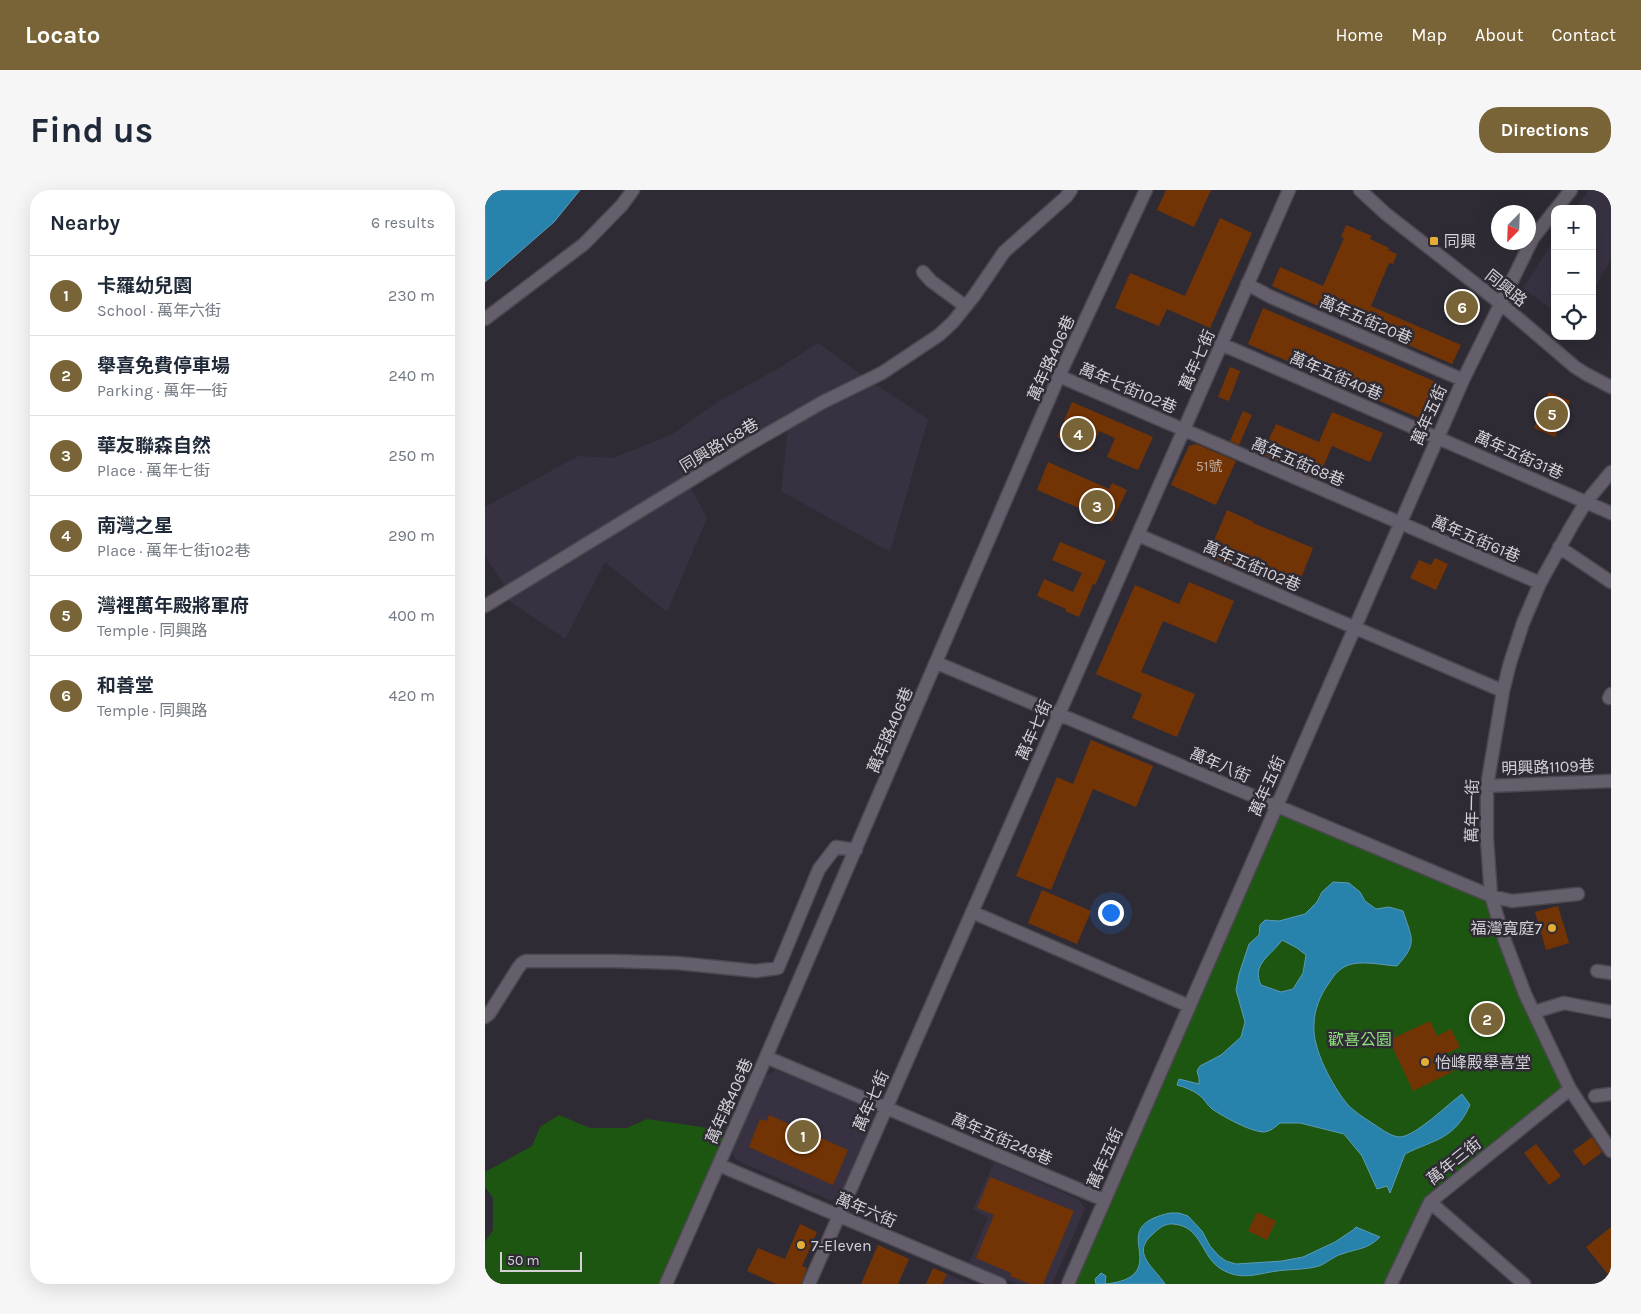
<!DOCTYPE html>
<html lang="en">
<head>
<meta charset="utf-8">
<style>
  body { margin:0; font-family:Karla,"Noto Sans TC",sans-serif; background:#f6f6f7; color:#1f2937 }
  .controls { position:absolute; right:15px; top:15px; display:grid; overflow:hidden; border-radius:10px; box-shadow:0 5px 20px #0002 }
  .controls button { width:45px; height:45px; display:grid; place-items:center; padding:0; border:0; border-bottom:1px solid #e0e1e3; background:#fff; color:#1f2937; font:25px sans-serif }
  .compass { position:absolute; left:1006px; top:15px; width:45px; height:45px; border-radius:50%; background:#fff; box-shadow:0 5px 20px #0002; rotate:203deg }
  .scale { position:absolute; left:15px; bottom:12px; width:82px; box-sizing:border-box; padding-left:5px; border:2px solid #d3d0d6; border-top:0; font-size:14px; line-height:18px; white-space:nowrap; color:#d3d0d6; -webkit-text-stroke:4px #2f2b35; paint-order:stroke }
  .you { position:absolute; left:625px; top:722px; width:18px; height:18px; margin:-12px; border:4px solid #fff; border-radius:50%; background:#1a73e8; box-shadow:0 0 0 8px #1a73e833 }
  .badge { display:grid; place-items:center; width:32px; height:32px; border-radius:50%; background:#796437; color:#fff; font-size:16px; font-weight:700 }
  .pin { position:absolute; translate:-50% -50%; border:2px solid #fff; box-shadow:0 1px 5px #0006 }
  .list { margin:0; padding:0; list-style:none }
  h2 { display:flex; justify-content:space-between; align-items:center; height:65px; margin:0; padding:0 20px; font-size:21px }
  h2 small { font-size:16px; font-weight:400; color:#747a83 }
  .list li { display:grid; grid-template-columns:32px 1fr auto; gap:15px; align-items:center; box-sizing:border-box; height:80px; padding:0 20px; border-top:1px solid #e0e1e3 }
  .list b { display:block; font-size:19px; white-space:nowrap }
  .list p { margin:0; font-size:16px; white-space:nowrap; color:#747a83 }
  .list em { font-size:16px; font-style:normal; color:#747a83 }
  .icon { flex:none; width:28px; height:28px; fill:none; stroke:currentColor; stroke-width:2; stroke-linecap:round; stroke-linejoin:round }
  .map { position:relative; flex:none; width:1126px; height:1094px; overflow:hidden; border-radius:20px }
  header { display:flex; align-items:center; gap:30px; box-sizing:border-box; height:70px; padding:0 25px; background:#796437; color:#fff }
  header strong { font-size:24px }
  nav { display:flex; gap:28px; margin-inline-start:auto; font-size:18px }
  .intro { display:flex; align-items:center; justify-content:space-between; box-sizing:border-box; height:120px; padding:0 30px }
  h1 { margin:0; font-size:35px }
  .button { padding:12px 22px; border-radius:20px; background:#796437; color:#fff; font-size:18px; font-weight:700 }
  main { display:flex; gap:30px; padding:0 30px }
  aside { flex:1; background:#fff; border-radius:20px; box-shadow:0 5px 20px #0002 }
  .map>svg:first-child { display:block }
  .built { fill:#383141 }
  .green { fill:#1d5610 }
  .water { fill:#2783ab; stroke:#5b9ab8; fill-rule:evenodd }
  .building { fill:#733405 }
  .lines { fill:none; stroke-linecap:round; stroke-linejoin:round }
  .minor-casing { stroke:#4c4851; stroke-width:15 }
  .minor { stroke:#645f6a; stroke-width:12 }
  .poi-dot { fill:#e6ad36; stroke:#2f2b35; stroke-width:2 }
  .labels { text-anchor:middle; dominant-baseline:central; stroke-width:5; stroke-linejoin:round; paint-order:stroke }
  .number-label { font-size:14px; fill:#bba9a2 }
  .poi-label { font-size:16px; fill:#d3d0d6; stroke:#2f2b35; text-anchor:start }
  .street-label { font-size:16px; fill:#d3d0d6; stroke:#2f2b35 }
  .park-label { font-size:16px; fill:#8ee37d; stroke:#2f2b35 }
</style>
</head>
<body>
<header>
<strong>Locato</strong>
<nav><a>Home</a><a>Map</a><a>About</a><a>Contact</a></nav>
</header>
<div class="intro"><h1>Find us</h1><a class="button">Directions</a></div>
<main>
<aside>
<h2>Nearby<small>6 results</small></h2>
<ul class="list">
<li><span class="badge">1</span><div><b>卡羅幼兒園</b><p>School · 萬年六街</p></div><em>230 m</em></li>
<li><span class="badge">2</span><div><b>舉喜免費停車場</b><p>Parking · 萬年一街</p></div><em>240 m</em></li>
<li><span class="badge">3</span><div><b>華友聯森自然</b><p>Place · 萬年七街</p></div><em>250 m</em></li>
<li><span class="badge">4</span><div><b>南灣之星</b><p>Place · 萬年七街102巷</p></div><em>290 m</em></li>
<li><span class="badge">5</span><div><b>灣裡萬年殿將軍府</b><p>Temple · 同興路</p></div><em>400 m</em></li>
<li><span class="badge">6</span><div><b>和善堂</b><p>Temple · 同興路</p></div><em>420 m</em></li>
</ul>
</aside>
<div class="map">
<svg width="1126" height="1094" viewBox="0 0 1126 1094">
  <rect width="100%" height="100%" fill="#2f2b35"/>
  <path class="built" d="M1104,0H1126V69L1107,103V19H1090Z
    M1070,49V122L1038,98Z
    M333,153L381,188L443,229L405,362L296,301L304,230L202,291L222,328L182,422L120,372L80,449L23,410L21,398L0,366V317L93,266L128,268L186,245L234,211L294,178Z
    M291,880L386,919L388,929L354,1008L347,1011L251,970L247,962L280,886Z
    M509,972L594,1010L600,1019L567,1094H532L484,1073L503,1028L488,1019Z
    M462,1084L485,1094H457Z"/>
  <path class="green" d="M792,616L1006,706L1085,899L945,1012L911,1094H583Z
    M74,925L105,938H142L162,929L244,941L175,1094H0V1052L8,1040V1008L0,997V982L47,956L55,937Z"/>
  <path class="water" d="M6,0H95L69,32L0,92V5Z
    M848,692L864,693L875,702L880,711L891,719L904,717L918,721C927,749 933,753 912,776C897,775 881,771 867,774C855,777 850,784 844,793C835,805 829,821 829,835C827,859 848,897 863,915C870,922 879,928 887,933C895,938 906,947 915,947C931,946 963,914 977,904L985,915C969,950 950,949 920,964L905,1003L902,996L892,999L877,966L859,944L815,933H795C790,937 785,942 778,942C764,941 739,927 727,919C722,915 719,908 714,905C708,900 699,897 692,895L694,889L714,894V888L712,881L715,876L736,865L756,847L760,832L751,800L754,784L764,754L774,745L775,735L780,730L794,731L820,724L832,712L837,702ZM797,750L812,758L821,765L818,783L808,799L796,802L776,795C766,774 786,766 797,750Z
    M685,1023H694L703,1026L717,1041L725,1056L734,1066L741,1071L751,1074L797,1071L818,1067L850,1052L868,1040L871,1037L895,1047C882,1060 873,1058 857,1064C849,1066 842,1073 834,1076C820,1080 806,1079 792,1081C771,1084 756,1091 736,1079C716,1067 717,1036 688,1034C680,1033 673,1039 668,1044C645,1063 669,1077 680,1094H611L610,1089L616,1083L621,1086L620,1094C629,1093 643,1091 650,1083C667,1063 630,1035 685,1023Z"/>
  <path class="building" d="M681,0H726L709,37L672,20Z
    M735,28L767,43L725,138L682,119L674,136L630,118L645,83L700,106Z
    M861,35L887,46L885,49L904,58L903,60L912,64L908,74L904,73L886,116L976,155L967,174L787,96L795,77L838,96L859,48L856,47Z
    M975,106L986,110L980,128L969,124Z
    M778,118L958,195L941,231L763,154Z
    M745,177L755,181L744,211L733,207Z
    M1064,202L1085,211L1070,247L1049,238Z
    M587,212L668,247L653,280L622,267L630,248L614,241L605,261L572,247Z
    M758,221L767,225L754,255L745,251Z
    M847,222L898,243L885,272L847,256L833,289L777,264L791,234L834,252Z
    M711,254L751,271L731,315L686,295L704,256Z
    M563,272L624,299L627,293L642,300L627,332L552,300Z
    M742,320L769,332L768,333L828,358L811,401L793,394V395L723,365Z
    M575,352L621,371L610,395L608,394L594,427L580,421L581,419L552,406L559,389L588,402L597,383L567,370Z
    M950,368L963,374L951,400L925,388L934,370L946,375Z
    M704,392L749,411L731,453L678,431L656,482L710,504L692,547L647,528L657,504L611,484L650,395L694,414Z
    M606,550L668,576L651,617L608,599L566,700L531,686L572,587L588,594Z
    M557,700L606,721L592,754L543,733Z
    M1073,716L1084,753L1061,760L1050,722Z
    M945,831L952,846L966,839L975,857L961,864L969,881L928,901L904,850Z
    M284,925L363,960L348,995L264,957L275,929L282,931Z
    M1107,947L1117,962L1099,976L1088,961Z
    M1051,954L1076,986L1064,995L1039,963Z
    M505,987L589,1021L558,1094H545L525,1086L526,1083L491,1068L509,1025L492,1018Z
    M772,1022L791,1031L782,1050L763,1041Z
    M315,1034L332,1042L317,1076L322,1078L316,1094H291L262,1081L273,1058L300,1069Z
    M1126,1037V1088L1101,1057Z
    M393,1055L424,1069L413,1094H376Z
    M448,1078L462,1084L457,1094H441Z"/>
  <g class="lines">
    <defs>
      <path id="minor" d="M875,0L901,24L1015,113L1090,177L1101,184L1126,197
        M1071,19L1086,0
        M438,82L446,91L480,116
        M762,94L786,107L978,190
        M0,129L99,54L137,15L148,0
        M736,154L1126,323
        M574,186L1055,393
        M1126,282L1101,312L1086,337L1055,393L1038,433L1025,473L1018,501L1002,596V649L1006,706L1020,751L1040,804L1085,899L1126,961
        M653,345L1018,501
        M1074,357L1126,392
        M0,416L263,255L338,212L397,183L454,145L468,132L489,106L519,62L581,7L586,0
        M452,473L1006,706L1027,711L1093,704
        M1124,508L1126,504
        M1002,596L1126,591
        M487,722L704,816
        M1112,781L1126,783
        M1049,822L1079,813L1126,822
        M0,827L4,824L33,778L37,773L41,771H128L192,773L271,781L293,778L334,679L351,657L371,660
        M281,867L619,1010
        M1110,906L1126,904
        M234,975L515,1094
        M945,1012L1039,1094
        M181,1094L281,867L574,186L661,0
        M324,1094L804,0
        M583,1094L978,190L1048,48L1070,20
        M906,1094L945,1012L1085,899"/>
    </defs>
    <use href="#minor" class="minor-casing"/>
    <use href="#minor" class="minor"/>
  </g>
  <g class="poi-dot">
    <rect x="944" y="46" width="10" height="10" rx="2.5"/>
    <circle cx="1067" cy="738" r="5"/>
    <circle cx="940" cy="872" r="5"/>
    <circle cx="316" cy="1055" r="5"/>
  </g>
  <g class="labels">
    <g class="number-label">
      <text x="724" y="276">51號</text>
    </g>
    <g class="poi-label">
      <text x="959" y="51">同興</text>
      <text x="1057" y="738" text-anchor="end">福灣寬庭7</text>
      <text x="950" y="872">怡峰殿舉喜堂</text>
      <text x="326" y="1055">7-Eleven</text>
    </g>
    <g class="street-label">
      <text transform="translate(1021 98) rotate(39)">同興路</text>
      <text transform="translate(881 130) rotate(23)">萬年五街20巷</text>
      <text transform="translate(566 168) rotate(-66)">萬年路406巷</text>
      <text transform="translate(712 170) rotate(-66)">萬年七街</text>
      <text transform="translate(851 186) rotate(23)">萬年五街40巷</text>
      <text transform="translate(643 198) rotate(23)">萬年七街102巷</text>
      <text transform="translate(944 225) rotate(-66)">萬年五街</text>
      <text transform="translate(234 255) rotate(-31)">同興路168巷</text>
      <text transform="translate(1034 265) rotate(24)">萬年五街31巷</text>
      <text transform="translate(813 272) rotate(23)">萬年五街68巷</text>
      <text transform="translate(991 349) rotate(23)">萬年五街61巷</text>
      <text transform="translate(767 376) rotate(23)">萬年五街102巷</text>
      <text transform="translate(405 540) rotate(-67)">萬年路406巷</text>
      <text transform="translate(549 540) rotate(-66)">萬年七街</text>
      <text transform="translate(735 575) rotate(23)">萬年八街</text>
      <text transform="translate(1063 577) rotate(-2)">明興路1109巷</text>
      <text transform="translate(782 596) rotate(-66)">萬年五街</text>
      <text transform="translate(987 621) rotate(-89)">萬年一街</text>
      <text transform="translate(244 911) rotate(-66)">萬年路406巷</text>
      <text transform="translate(386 911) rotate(-66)">萬年七街</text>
      <text transform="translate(517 949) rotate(23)">萬年五街248巷</text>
      <text transform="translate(620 968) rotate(-66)">萬年五街</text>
      <text transform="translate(969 971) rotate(-39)">萬年三街</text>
      <text transform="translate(381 1020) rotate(23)">萬年六街</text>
    </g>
    <g class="park-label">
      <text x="875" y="849">歡喜公園</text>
    </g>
  </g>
</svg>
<div class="controls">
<button>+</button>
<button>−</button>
<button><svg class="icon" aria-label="locate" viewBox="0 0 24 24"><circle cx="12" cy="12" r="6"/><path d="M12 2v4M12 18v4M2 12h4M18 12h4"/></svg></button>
</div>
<svg class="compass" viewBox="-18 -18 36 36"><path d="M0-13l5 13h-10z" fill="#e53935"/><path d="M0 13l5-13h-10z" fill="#747a83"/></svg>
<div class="scale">50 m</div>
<div class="you"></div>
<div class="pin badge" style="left:318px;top:946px">1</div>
<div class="pin badge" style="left:1002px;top:829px">2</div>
<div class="pin badge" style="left:612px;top:316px">3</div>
<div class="pin badge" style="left:593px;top:244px">4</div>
<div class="pin badge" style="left:1067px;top:224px">5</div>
<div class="pin badge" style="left:977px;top:117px">6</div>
</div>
</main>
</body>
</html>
